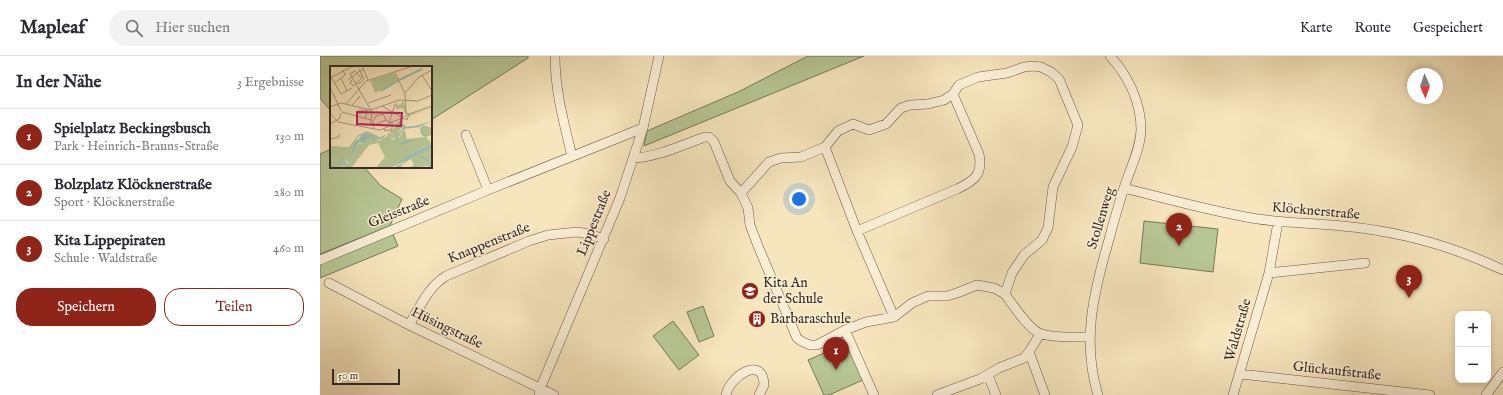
<!DOCTYPE html>
<html lang="de">
<head>
<meta charset="utf-8">
<style>
  body { margin:0; font-family:"IM FELL English",serif; background:#f2f2f3; color:#2b2b33 }
  .controls { position:absolute; right:12px; bottom:12px; display:grid; overflow:hidden; border-radius:8px; box-shadow:0 2px 6px #0003 }
  .controls button { width:36px; height:36px; display:grid; place-items:center; padding:0; border:0; border-bottom:1px solid #e1e1e2; background:#fff; color:#2b2b33; font:20px sans-serif }
  .compass { position:absolute; left:1087px; top:12px; width:36px; height:36px; border-radius:50%; background:#fff; box-shadow:0 2px 6px #0003; rotate:178deg }
  .scale { position:absolute; left:12px; bottom:10px; width:68px; box-sizing:border-box; padding-left:4px; border:2px solid #362c24; border-top:0; font-size:11px; line-height:14px; white-space:nowrap; color:#362c24; -webkit-text-stroke:3px #f9eed4; paint-order:stroke }
  .you { position:absolute; left:479px; top:143px; width:14px; height:14px; margin:-10px; border:3px solid #fff; border-radius:50%; background:#1a73e8; box-shadow:0 0 0 6px #1a73e833 }
  .badge { display:grid; place-items:center; width:26px; height:26px; border-radius:50%; background:#8f2418; color:#fff; font-size:13px; font-weight:700 }
  .pin { position:absolute; translate:-50% -33px; filter:drop-shadow(0 1px 2px #0008) }
  .pin::after { content:''; position:absolute; top:21px; width:14px; height:12px; background:inherit; clip-path:polygon(0 0,100% 0,50% 100%) }
  .list { margin:0; padding:0; list-style:none }
  h2 { display:flex; justify-content:space-between; align-items:center; height:52px; margin:0; padding:0 16px; font-size:17px }
  h2 small { font-size:13px; font-weight:400; color:#7c7c81 }
  .list li { display:grid; grid-template-columns:26px 1fr auto; gap:12px; align-items:center; box-sizing:border-box; height:56px; padding:0 16px; border-top:1px solid #e1e1e2 }
  .list b { display:block; font-size:15px; white-space:nowrap }
  .list p { margin:0; font-size:13px; white-space:nowrap; color:#7c7c81 }
  .list em { font-size:13px; font-style:normal; color:#7c7c81 }
  .actions { display:flex; gap:8px; padding:12px 16px }
  .actions a { flex:1; padding:9px 0; border:1px solid #8f2418; border-radius:16px; text-align:center; font-size:14px; color:#8f2418 }
  .actions .main { background:#8f2418; color:#fff }
  .icon { flex:none; width:22px; height:22px; fill:none; stroke:currentColor; stroke-width:2; stroke-linecap:round; stroke-linejoin:round }
  .map { position:relative; flex:none; width:1183px; height:339px; overflow:hidden }
  header { display:flex; align-items:center; gap:24px; box-sizing:border-box; height:56px; padding:0 20px; background:#fff; border-bottom:1px solid #e1e1e2 }
  header strong { font-size:19px }
  nav { display:flex; gap:22px; margin-inline-start:auto; font-size:14px }
  .search { width:280px; height:36px; background:#f2f2f3; display:flex; align-items:center; gap:10px; box-sizing:border-box; padding:0 14px; border-radius:22px; color:#7c7c81; font-size:15px }
  main { display:flex }
  aside { flex:1; background:#fff }
  .map>svg:first-child { display:block }
  .green { fill:#b7c695; stroke:#76795c }
  .lines { fill:none; stroke-linecap:round; stroke-linejoin:round }
  .minor-casing { stroke:#665a4a; stroke-width:10 }
  .minor { stroke:#f9eed4; stroke-width:9 }
  .labels { text-anchor:middle; dominant-baseline:central; stroke-width:3; stroke-linejoin:round; paint-order:stroke }
  .street-label { font-size:14px; fill:#362c24; stroke:#f9eed4 }
  .poi-label { font-size:14px; fill:#362c24; stroke:#f9eed4; text-anchor:start }
  .inset-river { fill:none; stroke:#9dbfb0; stroke-width:2 }
  .inset-road { fill:none; stroke:#a99b80; stroke-width:1 }
  .view { fill:#c2185b; fill-opacity:0.15; stroke:#c2185b; stroke-width:2 }
  .inset-edge { fill:none; stroke:#362c24; stroke-width:2 }
</style>
</head>
<body>
<header>
<strong>Mapleaf</strong>
<div class="search"><svg class="icon" aria-label="search" viewBox="0 0 24 24"><circle cx="10" cy="10" r="6"/><path d="M15 15l6 6"/></svg>Hier suchen</div>
<nav><a>Karte</a><a>Route</a><a>Gespeichert</a></nav>
</header>
<main>
<aside>
<h2>In der Nähe<small>3 Ergebnisse</small></h2>
<ul class="list">
<li><span class="badge">1</span><div><b>Spielplatz Beckingsbusch</b><p>Park · Heinrich-Brauns-Straße</p></div><em>130 m</em></li>
<li><span class="badge">2</span><div><b>Bolzplatz Klöcknerstraße</b><p>Sport · Klöcknerstraße</p></div><em>280 m</em></li>
<li><span class="badge">3</span><div><b>Kita Lippepiraten</b><p>Schule · Waldstraße</p></div><em>460 m</em></li>
</ul>
<div class="actions"><a class="main">Speichern</a><a>Teilen</a></div>
</aside>
<div class="map">
<svg width="1183" height="339" viewBox="0 0 1183 339">
  <rect width="100%" height="100%" fill="#f6e5bd"/>
  <filter id="stains"><feTurbulence type="fractalNoise" baseFrequency=".005" numOctaves="4"/><feColorMatrix values="0 0 0 0 .2 0 0 0 0 .09 0 0 0 0 .02 0 0 0 .5 -.17"/></filter>
  <radialGradient id="worn" r=".72"><stop offset=".6" stop-color="#630" stop-opacity="0"/><stop offset="1" stop-color="#630" stop-opacity=".3"/></radialGradient>
  <path class="green" d="M0,0H208V2L111,64V11H11V55L0,42Z
    M488,0H544L324,90L327,75L418,36Z
    M11,93V111H44L61,130L82,143L70,170L0,198V98Z
    M824,165L898,173L893,216L820,207Z
    M72,176L78,190L0,222V207Z
    M383,250L394,280L379,286L367,256Z
    M353,265L379,299L359,314L333,280Z
    M527,287L543,324L509,339H504L488,304Z"/>
  <g class="lines">
    <defs>
      <path id="minor" d="M235,0C235,35 244,67 252,100
        M146,79L168,134
        M505,91L537,175L574,261
        M313,102C338,101 362,89 385,81H389L394,86L410,125L421,137L449,106L461,102L481,101L505,91L518,75L533,68L549,74L566,68L581,52L590,49L608,48L624,44L633,38L639,29L658,21L687,17L704,11L713,10L721,11L731,16L739,23L758,69L752,91L733,131L728,172L722,184L704,199L692,217L685,238L674,232L657,229L637,237L627,240H608L592,247L574,261L546,266L525,274L497,289H490L481,285L477,282L438,190L430,169L428,152L421,137
        M804,132C848,143 893,156 938,163C966,167 994,167 1022,170C1077,175 1133,190 1183,214
        M537,175L637,133C654,125 663,119 659,98L633,38
        M0,204L168,134L323,72
        M949,217L1045,207
        M9,227L89,269L234,339
        M685,238C693,249 709,274 721,278C736,282 754,281 769,281
        M89,269C100,251 108,231 126,220L209,185L228,179L257,176L269,178L284,183
        M525,274L554,339
        M709,296L725,339
        M920,318L1110,339
        M668,319L676,339
        M219,339L220,333L300,142L323,72L339,0
        M406,339C409,321 443,298 444,329L439,339
        M617,339L660,323L679,312L704,302L709,296L720,278
        M778,339C762,286 773,239 788,187C793,169 798,150 804,132C810,113 820,94 821,74C821,46 808,20 790,0
        M913,339L949,217L958,166
        M1166,339L1183,316"/>
    </defs>
    <use href="#minor" class="minor-casing"/>
    <use href="#minor" class="minor"/>
  </g>
  <defs>
    <symbol id="school-disc" viewBox="-11 -11 22 22"><circle r="9.5" fill="#8f2418" stroke="#f9eed4"/><path d="M0-5L7-2L0 1L-7-2ZM-4 1L0 2.5L4 1V4Q0 6-4 4Z" fill="#fff"/></symbol>
    <symbol id="building-disc" viewBox="-11 -11 22 22"><circle r="9.5" fill="#8f2418" stroke="#f9eed4"/><path d="M-4-6H4V6H1V3H-1V6H-4ZM-2.5-4.3h1.7v1.8h-1.7ZM.8-4.3h1.7v1.8H.8ZM-2.5-1h1.7V.8h-1.7ZM.8-1h1.7V.8H.8Z" fill="#fff"/></symbol>
  </defs>
  <g fill-rule="evenodd">
    <use href="#school-disc" x="420" y="225" width="20" height="20"/>
    <use href="#building-disc" x="427" y="253" width="20" height="20"/>
  </g>
  <g class="labels">
    <g class="street-label">
      <text transform="translate(996 155) rotate(5)">Klöcknerstraße</text>
      <text transform="translate(79 156) rotate(-22)">Gleisstraße</text>
      <text transform="translate(781 162) rotate(-73)">Stollenweg</text>
      <text transform="translate(274 167) rotate(-68)">Lippestraße</text>
      <text transform="translate(169 187) rotate(-22)">Knappenstraße</text>
      <text transform="translate(127 272) rotate(26)">Hüsingstraße</text>
      <text transform="translate(918 274) rotate(-74)">Waldstraße</text>
      <text transform="translate(1017 315) rotate(6)">Glückaufstraße</text>
    </g>
    <g class="poi-label">
      <text x="443" y="227">Kita An<tspan x="443" dy="16">der Schule</tspan></text>
      <text x="450" y="263">Barbaraschule</text>
    </g>
  </g>
  <g transform="translate(10 10)">
    <rect width="102" height="102" fill="#f6e5bd"/>
    <path d="M64,7L69,15L45,27L40,14ZM73,34L77,49L102,41L73,52L70,57L77,60L71,62L66,72L59,65L65,62L64,60L76,49L73,42L66,43V36L68,39H71ZM92,59L102,62V69L96,71L102,78L78,89L60,102H46L55,91L48,77L39,79L21,102L11,100L12,95L19,99L29,77L33,78L36,76L38,72L34,77L28,75L32,70L36,69L49,75L59,69L64,74L70,71L74,62L77,73L95,71L91,65ZM37,65L50,71L54,68L49,72L37,67L28,71L19,97L14,93L10,95L11,102H0V80L19,81L28,69ZM102,82V102L99,100L78,102L84,99L81,93L71,99L72,102H64L78,93Z" fill="#b7c695"/>
    <path d="M102,55L90,60L95,71L91,68L90,61L73,63L67,74L57,68L52,73L45,74L40,71L34,78L29,76L20,97L17,99L12,95L11,102L9,97L17,87V83L21,82L32,69L37,67L49,72L59,67L66,72L73,61L85,60ZM24,78L20,95L17,98L14,93L17,84ZM102,78V82L60,102L78,89Z" fill="#9dbfb0" fill-rule="evenodd"/>
    <path class="inset-river" d="M69,14L92,3M51,25L68,15M70,78L82,74M90,91L98,94L101,102"/>
    <path class="inset-road" d="M32,0L38,14M65,6L75,28L76,47L79,48M92,9L102,25M1,11L11,28L22,22M30,11L25,5L20,8L42,46L41,57L44,62M0,12L23,0M11,12L17,25M18,14L33,3M22,14L20,16L23,20L31,13L32,9L29,3M27,16L29,18L34,13L32,9M5,17L15,9L13,4M0,21L11,45M75,27L89,11L102,4M38,37L61,29M16,38L36,15L83,0M22,39L28,33L30,30L27,33M52,40L71,51M0,41L11,37L41,44L69,34L88,35L102,29M29,44H38L35,52M12,46L41,54M0,47L8,56L50,64L58,61L65,38M79,48L102,40M56,54L53,48L46,50L43,56L45,59L56,54L59,56M59,57L73,52L77,54L79,48M0,58L9,53L11,47M54,63L55,65L62,63V56M0,73L9,71V68"/>
    <path class="view" d="M27,46L72,47L71,60L27,58Z"/>
    <rect width="102" height="102" class="inset-edge"/>
  </g>
  <rect width="100%" height="100%" filter="url(#stains)"/>
  <rect width="100%" height="100%" fill="url(#worn)"/>
</svg>
<div class="controls">
<button>+</button>
<button>−</button>
</div>
<svg class="compass" viewBox="-18 -18 36 36"><path d="M0-13l5 13h-10z" fill="#e53935"/><path d="M0 13l5-13h-10z" fill="#7c7c81"/></svg>
<div class="scale">50 m</div>
<div class="you"></div>
<div class="pin badge" style="left:516px;top:314px">1</div>
<div class="pin badge" style="left:859px;top:190px">2</div>
<div class="pin badge" style="left:1089px;top:242px">3</div>
</div>
</main>
</body>
</html>
